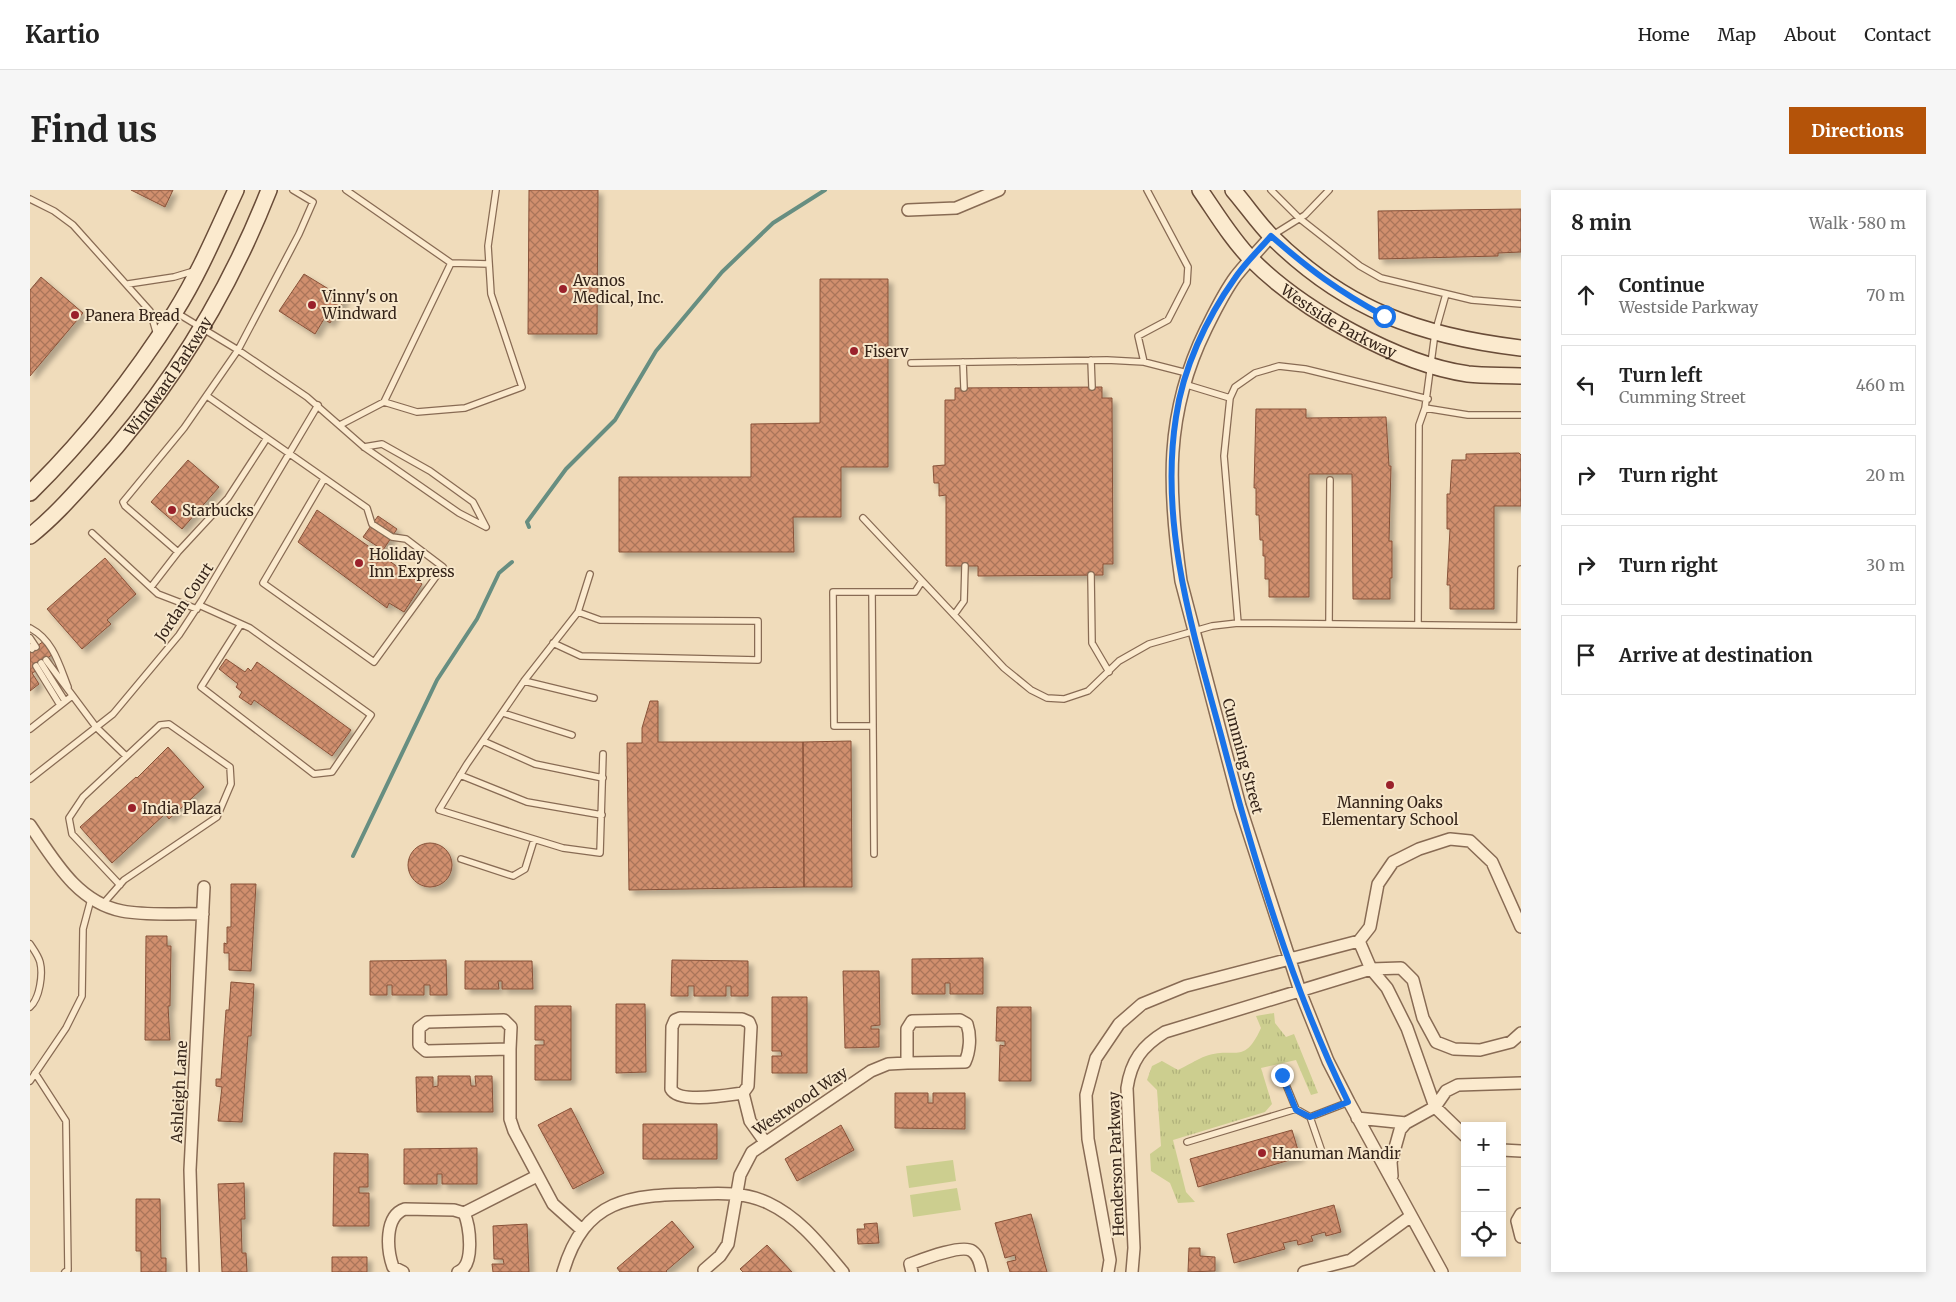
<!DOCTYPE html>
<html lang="en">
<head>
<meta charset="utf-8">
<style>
  body { margin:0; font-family:Merriweather,serif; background:#f6f6f6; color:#222 }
  .controls { position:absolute; right:15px; bottom:15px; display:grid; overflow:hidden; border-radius:0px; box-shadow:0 2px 8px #0003 }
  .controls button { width:45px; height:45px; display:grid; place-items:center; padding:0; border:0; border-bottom:1px solid #e0e0e0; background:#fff; color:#222; font:25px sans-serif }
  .stop { position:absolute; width:15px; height:15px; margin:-11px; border:4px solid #1a73e8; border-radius:50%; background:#fff }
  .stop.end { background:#1a73e8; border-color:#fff; box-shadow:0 1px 5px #0008 }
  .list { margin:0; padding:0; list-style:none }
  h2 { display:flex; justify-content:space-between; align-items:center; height:65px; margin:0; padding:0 20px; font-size:21px }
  h2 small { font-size:16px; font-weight:400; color:#767676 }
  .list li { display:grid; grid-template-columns:32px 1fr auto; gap:15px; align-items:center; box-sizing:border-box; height:80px; margin:0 10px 10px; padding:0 10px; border:1px solid #e0e0e0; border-radius:0px }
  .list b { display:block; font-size:19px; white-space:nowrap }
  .list p { margin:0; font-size:16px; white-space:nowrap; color:#767676 }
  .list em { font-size:16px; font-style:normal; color:#767676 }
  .icon { flex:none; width:28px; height:28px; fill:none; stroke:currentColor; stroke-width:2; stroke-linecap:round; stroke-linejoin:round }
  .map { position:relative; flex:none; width:1491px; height:1082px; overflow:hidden; border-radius:0px }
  header { display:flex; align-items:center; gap:30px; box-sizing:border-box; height:70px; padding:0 25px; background:#fff; border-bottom:1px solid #e0e0e0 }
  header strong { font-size:24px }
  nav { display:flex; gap:28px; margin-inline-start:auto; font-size:18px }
  .intro { display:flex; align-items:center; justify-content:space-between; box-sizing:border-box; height:120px; padding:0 30px }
  h1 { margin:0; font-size:35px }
  .button { padding:12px 22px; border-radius:0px; background:#b45309; color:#fff; font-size:18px; font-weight:700 }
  main { display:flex; gap:30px; padding:0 30px }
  aside { flex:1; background:#fff; border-radius:0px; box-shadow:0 2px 8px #0003 }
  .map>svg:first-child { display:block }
  .grass { fill:url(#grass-tufts) }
  .pitch { fill:#ccce8f }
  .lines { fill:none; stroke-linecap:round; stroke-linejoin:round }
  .stream { stroke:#678e81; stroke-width:4 }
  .building { fill:url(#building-cross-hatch); stroke:#885239; filter:url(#shadow) }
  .lane-casing { stroke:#886b54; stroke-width:8 }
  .street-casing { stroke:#886b54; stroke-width:14 }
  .secondary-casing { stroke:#694c38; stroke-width:18 }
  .lane { stroke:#fbeace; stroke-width:5.5 }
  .street { stroke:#fbeace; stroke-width:11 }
  .secondary { stroke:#fbeace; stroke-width:15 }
  .route { stroke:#1a73e8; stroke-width:6 }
  .poi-dot { fill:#9a212b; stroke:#f7e7cb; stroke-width:2 }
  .labels { text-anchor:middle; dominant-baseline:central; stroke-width:4; stroke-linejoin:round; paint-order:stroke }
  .poi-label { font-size:15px; fill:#36251a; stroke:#f7e7cb; text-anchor:start }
  .street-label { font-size:15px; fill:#36251a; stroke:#f7e7cb }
</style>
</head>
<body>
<header>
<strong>Kartio</strong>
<nav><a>Home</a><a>Map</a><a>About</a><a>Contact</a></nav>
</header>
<div class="intro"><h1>Find us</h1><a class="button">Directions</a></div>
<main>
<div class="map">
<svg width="1491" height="1082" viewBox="0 0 1491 1082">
  <defs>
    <pattern id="grass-tufts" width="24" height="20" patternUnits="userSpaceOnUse" patternTransform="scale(1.25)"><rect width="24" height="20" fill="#ccce8f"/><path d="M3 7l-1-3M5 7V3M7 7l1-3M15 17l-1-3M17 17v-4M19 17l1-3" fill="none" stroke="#b0b17b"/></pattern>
    <pattern id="building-cross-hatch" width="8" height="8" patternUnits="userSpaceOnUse" patternTransform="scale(1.25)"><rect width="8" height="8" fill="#d08f6e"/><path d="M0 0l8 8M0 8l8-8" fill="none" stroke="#aa755a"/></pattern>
    <filter id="shadow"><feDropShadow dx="4.5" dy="4.5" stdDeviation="2.5" flood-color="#0004"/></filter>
  </defs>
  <rect width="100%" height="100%" fill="#f0dcbb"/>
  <path class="grass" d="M1244,823L1245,833L1256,847L1264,844L1288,903L1281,905L1266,870L1231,878L1242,914L1235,922L1143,950L1156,1002L1165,1012L1148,1013L1140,993L1121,981L1120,964L1131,956L1127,900L1117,890L1122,876L1132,871L1148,880C1157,876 1167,869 1176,866C1205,856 1214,876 1231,838L1226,826Z"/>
  <path class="pitch" d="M923,970L926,991L879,998L876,976Z
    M927,998L931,1020L883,1027L880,1005Z"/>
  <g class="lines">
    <path class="stream" d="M499,337L497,332L536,279L585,230L626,161L692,82L743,33L795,0
      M323,666L407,490L447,429L469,383L482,372"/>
  </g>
  <path class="building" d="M101,0H143L135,17Z
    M499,0H568L567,144H498Z
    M1491,19V62L1468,63V66L1349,69L1348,21Z
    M274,84L315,109L300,133L294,129L285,144L249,121Z
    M11,87L53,123L0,186V100Z
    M790,89H858V277H811V327H763L764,362H589V287H721V234L790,233Z
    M1072,197V208H1082L1083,374H1073V385L948,386V376H916V305L909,306V293H904L903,276L915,275V210H925V198Z
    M1226,219H1276V228L1356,227L1359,276H1361L1359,351H1362V388H1360V409H1323L1322,284H1279V407H1239V389H1235V366H1233V350H1230L1229,325H1226V298H1224Z
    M1489,263L1491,265V316H1464V419H1420V395H1417L1420,339H1417V304H1420L1422,270H1436V264Z
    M158,270L189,297L152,339L121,312Z
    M287,320L392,394L374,422L359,413L357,418L268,352Z
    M348,326L367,339L353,360L333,347Z
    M75,368L106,404L77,430L81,434L52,459L17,419Z
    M14,451L23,464L4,478L6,481L2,483L9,494L0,501V461Z
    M196,469L215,482L218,478L221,481L227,472L321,540L302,566L224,510L221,515L209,507L212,502L206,497L208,494L189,479Z
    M620,511H628V552H773L774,697L599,700L597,553H612V538Z
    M821,551L822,697H774L773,552Z
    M138,557L174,597L139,629L135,624L82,673L50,637L106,587L107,588Z
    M378 675a22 22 0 1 1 44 0a22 22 0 1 1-44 0Z
    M201,694H226L221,781L199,780V763H194V753L197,754V737H201Z
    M116,746H137V756H141L140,816H138L140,850H115Z
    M953,768V804H920V793H915V804H882V769Z
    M416,770L417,805H400V795H394V805H362V795H357V805H340V771Z
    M642,770L718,771V806H701V796H696V806H664V796H658V806H641Z
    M435,771H502L503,799H472V791H468L469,799H435Z
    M813,781H849L850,835L841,836V839H849V857L815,858Z
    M201,792L224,794L221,846H218L212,932L188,931L192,897L186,896V889H191L196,820H199Z
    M742,807H777V883H742V866H752L751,861H742Z
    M586,814H615L616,882L586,883Z
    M505,816H541V890H505V855H514V850H505Z
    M967,817H1001V891H969L970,855L975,856V851H966Z
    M408,886H440L441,896H446L445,886H462L463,922H387L386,887H403V897L408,896Z
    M865,903H898V913H903V903H935V939L865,938Z
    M541,918L574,983L543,999L508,935Z
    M613,934H687V969H613Z
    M811,935L824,960L767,991L755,969Z
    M1262,940L1270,967L1168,997L1160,969Z
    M447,958V994H412V984H407V994H374V959Z
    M304,963L338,964V997H329V1003H339V1036H303Z
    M214,993L215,1029H211L212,1063H216L217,1082H192L188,994Z
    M106,1009H130L131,1068H136V1082H111V1061H106Z
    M1304,1015L1311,1042L1296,1046L1295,1042L1281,1046L1283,1051L1268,1055L1267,1050L1253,1053L1255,1059L1204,1073L1197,1044Z
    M1001,1024L1017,1082H980L977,1072L986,1070L985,1065L975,1068L965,1033Z
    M642,1031L664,1057L636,1081L637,1082H590L587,1078Z
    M847,1033L849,1053L828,1054L827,1039H835L834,1034Z
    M497,1034L499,1082H463L462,1074H474L473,1069H464L463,1036Z
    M737,1055L762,1082H713L710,1079Z
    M1159,1058H1170V1066L1185,1067V1081L1158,1082Z
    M302,1067H337V1082H302Z"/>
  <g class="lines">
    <defs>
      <path id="lane" d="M316,0L421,73L459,74
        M1241,0L1269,28L1330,76L1351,88L1442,110L1491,114
        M0,9L24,21L43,35L120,121L127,145
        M1243,45L1275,25L1299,0
        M421,73L354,212L387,222L435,218L492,197L461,104L458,56L466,0
        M98,94L144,87L164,81
        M1416,104L1405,143L1395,218L1438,225H1491
        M147,123L208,160L277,207L334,257L429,323L456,337
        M1061,170L1062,197
        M933,172L934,198
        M1114,172L1108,146L1138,130L1157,93L1158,77L1117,0
        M881,173L1077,170L1114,172L1157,183
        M1154,194L1200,208
        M177,206L337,318L342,334L362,347L376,349L413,377L344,472L233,393L294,289
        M1398,209L1275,179L1249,176L1225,183L1205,197L1200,208L1194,266L1208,433L1491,436
        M310,235L354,212
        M334,257L352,254L400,281L443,312L456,337
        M833,328L974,478L1001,500L1017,508L1034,509L1058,501L1089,471L1119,454L1182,436L1208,433
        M62,343L128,404L167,419
        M148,362L95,316L93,312L154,238L208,160L269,44L283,12L263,0
        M560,384L548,422L494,491L437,574L409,620L533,658L570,663L573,564
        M1061,385L1062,453L1079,482
        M121,397L148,362L198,308L237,248
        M842,402L843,536H804L803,402H885L892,391
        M169,415L220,438L341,525L302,582L284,584L171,497L211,434
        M924,425L934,411L935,376
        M1299,434L1300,290
        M1388,435L1389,235L1395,218
        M1490,436L1491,379
        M0,438C23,450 29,474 38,497
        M0,448L6,457
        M523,453L551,466L728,470V431L570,430L548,422
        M0,457L2,459
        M16,470L66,537L96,566
        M11,473L35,511
        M6,476L30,515
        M494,491L564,508
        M473,523L542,545
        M843,536L844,664
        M0,539L42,506
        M453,551L505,574L573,588
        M430,585L497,612L572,625
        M0,589L83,524L149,445L172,410L288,215
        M431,669L483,686L495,679L504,650
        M72,715L94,690L187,627L201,594L200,577L139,534L130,535L53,607L39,628L42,644L90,695
        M0,754C4,760 8,765 10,772C13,784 10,808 0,817
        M5,883L36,931L38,1080L35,1082
        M1252,885L1266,919
        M0,891L36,838L52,806L53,739L61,709
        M1280,927L1291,959
        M1157,952L1266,919L1280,927L1319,912"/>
      <path id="street" d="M878,20L926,18L969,0
        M1241,46C1230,59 1217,72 1206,86C1194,102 1185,121 1176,139C1134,224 1138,299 1151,391L1210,616L1270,801L1298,871L1319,912L1412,1082
        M0,635C24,670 47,712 92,721C118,726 147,723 173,724
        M1329,751L1341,779L1357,798L1377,838L1405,917L1435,946
        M650,828L712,829L719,832L721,837L718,896L713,903C698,905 649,914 641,899L642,837L645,830Z
        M474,830L481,837L480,859L396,861L389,855V838L397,832Z
        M930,830L937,834C941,846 940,861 935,872L877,873V839L882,831Z
        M480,859V929L484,941L523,1014L552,1040
        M713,903L720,931L735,952
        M1327,928L1376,933
        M1472,960L1491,961
        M1362,986L1361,972L1370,940L1376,933L1405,917L1416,901L1428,895L1491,893
        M434,1023L507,986
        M1491,1024L1487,1031L1491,1047
        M674,1080L690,1066L698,1054L710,985L722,962L841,881L858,874L877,873
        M163,1082L160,980L174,697
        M373,1082L363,1077C357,1060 354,1026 375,1019L424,1020L434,1023C440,1036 445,1076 428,1082
        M533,1082C555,1008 599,1005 667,1004C691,1003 715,1002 738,1013C770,1028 791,1056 813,1082
        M882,1082L880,1074C891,1070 932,1054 942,1061C949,1066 950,1074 952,1082
        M1078,1082L1080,1070L1058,949L1056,905L1066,868L1089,834L1112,814L1156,796L1329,751L1340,737L1348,694L1363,672L1389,659L1420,649L1440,651L1462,672L1491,737
        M1102,1082L1104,1058L1097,898C1101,871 1112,856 1135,842L1341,779L1371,778L1383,790L1393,828L1406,852L1424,859L1450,860L1481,852L1491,843
        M1274,1082L1321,1070L1381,1026"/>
      <g id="secondary">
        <path id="s1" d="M1170,0C1186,23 1202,50 1222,70C1272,120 1368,174 1438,184C1455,186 1474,185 1491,186"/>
        <path d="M1203,0C1216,15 1228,33 1242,47C1316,120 1390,146 1491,158"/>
        <path d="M0,303C55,249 103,188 145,122C169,84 187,41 206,0"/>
        <path id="s2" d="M0,346C24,327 44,304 64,282C140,199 198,104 239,0"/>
      </g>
    </defs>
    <use href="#lane" class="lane-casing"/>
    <use href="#street" class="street-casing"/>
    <use href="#secondary" class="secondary-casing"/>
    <use href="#lane" class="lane"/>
    <use href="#street" class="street"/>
    <use href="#secondary" class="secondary"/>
  </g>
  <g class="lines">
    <path class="route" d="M1252,885L1266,920L1280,927L1318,912C1261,796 1224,670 1191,545C1163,442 1129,335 1146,227C1153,178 1176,129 1205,88C1215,73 1229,60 1241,46C1280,80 1308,101 1354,126"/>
  </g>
  <g class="poi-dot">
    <circle cx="533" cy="99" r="5"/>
    <circle cx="282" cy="115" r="5"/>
    <circle cx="45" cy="125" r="5"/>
    <circle cx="824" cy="161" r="5"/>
    <circle cx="142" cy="320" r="5"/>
    <circle cx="329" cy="373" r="5"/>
    <circle cx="1360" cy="595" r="5"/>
    <circle cx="102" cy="618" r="5"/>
    <circle cx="1232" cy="963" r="5"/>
  </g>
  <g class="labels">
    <g class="poi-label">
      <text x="543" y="90">Avanos<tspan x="543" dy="17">Medical, Inc.</tspan></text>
      <text x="292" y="106">Vinny's on<tspan x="292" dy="17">Windward</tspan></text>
      <text x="55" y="125">Panera Bread</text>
      <text x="834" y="161">Fiserv</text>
      <text x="152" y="320">Starbucks</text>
      <text x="339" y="364">Holiday<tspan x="339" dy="17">Inn Express</tspan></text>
      <text x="1360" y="612" text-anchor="middle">Manning Oaks<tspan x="1360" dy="17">Elementary School</tspan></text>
      <text x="112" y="618">India Plaza</text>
      <text x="1242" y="963">Hanuman Mandir</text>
    </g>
    <g class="street-label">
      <text stroke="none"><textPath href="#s1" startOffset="194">Westside Parkway</textPath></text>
      <text stroke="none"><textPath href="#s2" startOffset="212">Windward Parkway</textPath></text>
      <text transform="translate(154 412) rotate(-56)">Jordan Court</text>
      <text transform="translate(1213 566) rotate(75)">Cumming Street</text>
      <text transform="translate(149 902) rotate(-87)">Ashleigh Lane</text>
      <text transform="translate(770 911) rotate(-34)">Westwood Way</text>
      <text transform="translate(1086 974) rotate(-92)">Henderson Parkway</text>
    </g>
  </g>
</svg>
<div class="controls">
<button>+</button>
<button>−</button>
<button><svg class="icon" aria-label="locate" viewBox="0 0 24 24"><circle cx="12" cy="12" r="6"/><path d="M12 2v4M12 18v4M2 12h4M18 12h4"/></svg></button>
</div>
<div class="stop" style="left:1354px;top:126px"></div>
<div class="stop end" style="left:1252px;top:885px"></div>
</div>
<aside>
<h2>8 min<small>Walk · 580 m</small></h2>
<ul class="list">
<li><svg class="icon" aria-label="ahead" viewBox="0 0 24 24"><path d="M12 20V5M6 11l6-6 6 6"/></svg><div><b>Continue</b><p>Westside Parkway</p></div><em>70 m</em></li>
<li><svg class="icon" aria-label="left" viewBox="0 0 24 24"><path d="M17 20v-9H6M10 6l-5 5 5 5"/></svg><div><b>Turn left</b><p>Cumming Street</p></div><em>460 m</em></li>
<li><svg class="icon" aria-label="right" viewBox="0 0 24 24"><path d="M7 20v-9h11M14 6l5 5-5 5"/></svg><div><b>Turn right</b></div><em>20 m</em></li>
<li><svg class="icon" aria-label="right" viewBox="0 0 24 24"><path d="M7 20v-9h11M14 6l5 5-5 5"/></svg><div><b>Turn right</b></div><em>30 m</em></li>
<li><svg class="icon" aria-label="arrive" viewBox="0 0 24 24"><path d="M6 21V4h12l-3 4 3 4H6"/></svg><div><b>Arrive at destination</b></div></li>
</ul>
</aside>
</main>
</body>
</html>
